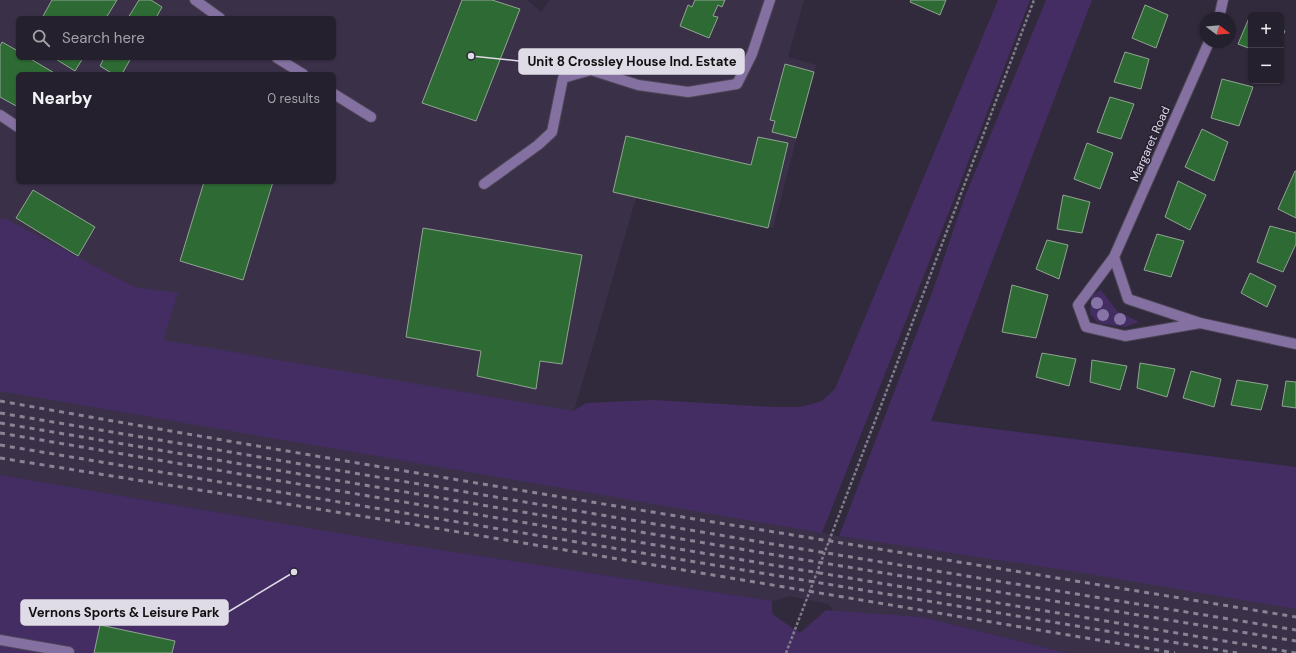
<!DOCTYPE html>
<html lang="en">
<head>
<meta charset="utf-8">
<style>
  body { margin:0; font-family:"DM Sans",sans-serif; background:#2d2835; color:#f1f3f6 }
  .controls { position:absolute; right:12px; top:12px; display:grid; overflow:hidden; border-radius:6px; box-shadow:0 1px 3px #0004 }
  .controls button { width:36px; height:36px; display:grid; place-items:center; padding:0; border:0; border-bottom:1px solid #423e49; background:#25202d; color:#f1f3f6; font:20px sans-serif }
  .compass { position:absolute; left:1200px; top:12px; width:36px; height:36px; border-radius:50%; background:#25202d; box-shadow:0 1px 3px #0004; rotate:106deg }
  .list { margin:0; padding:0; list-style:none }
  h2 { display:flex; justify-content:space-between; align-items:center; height:52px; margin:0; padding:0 16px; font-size:17px }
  h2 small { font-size:13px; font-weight:400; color:#a3a3aa }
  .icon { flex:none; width:22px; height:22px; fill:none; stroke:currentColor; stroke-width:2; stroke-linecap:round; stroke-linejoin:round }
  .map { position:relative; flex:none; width:1296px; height:653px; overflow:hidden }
  .search { position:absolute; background:#25202d; box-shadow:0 1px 3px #0004; left:16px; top:16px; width:320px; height:44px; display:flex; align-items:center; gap:10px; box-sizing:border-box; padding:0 14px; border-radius:6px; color:#a3a3aa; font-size:15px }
  .panel { position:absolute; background:#25202d; box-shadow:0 1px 3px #0004; left:16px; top:72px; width:320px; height:112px; border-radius:6px }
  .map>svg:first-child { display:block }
  .built { fill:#3a3149; fill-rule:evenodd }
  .green { fill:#442d62 }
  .building { fill:#2e6b34; stroke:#91a492 }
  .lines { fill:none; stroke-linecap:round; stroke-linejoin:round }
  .minor-casing { stroke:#4d4657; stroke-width:12 }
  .path { stroke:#817c8b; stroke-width:2.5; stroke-dasharray:3 2; stroke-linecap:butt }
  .minor { stroke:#8471a1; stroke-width:10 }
  .rail { stroke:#898392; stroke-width:3; stroke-dasharray:5 5; stroke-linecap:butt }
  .tree { fill:#8774a6 }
  .labels { text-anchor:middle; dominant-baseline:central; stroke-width:3; stroke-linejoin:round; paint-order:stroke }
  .street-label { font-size:12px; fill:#dfdbe7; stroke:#272032 }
  .leader { fill:none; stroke:#dfdbe7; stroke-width:1.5 }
  .callout-dot { fill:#dfdbe7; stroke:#272032; stroke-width:1.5 }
  .callout { fill:#dfdbe7; stroke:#dfdbe7; stroke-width:1.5 }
  .callout-label { font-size:13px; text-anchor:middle; font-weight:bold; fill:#111 }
</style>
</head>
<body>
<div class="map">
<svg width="1296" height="653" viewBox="0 0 1296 653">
  <rect width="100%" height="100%" fill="#312a3c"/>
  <path class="built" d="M0,0H527L541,12L550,0H804L788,57L816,65L773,228L636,198L574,411L816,531L848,538L1296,467V653H1067L922,617L834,611L828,604L790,596L772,601L403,544L0,475ZM18,18H334V58H18ZM18,74H334V182H18Z"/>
  <path class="green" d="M998,0H1030L954,199L822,533L0,391V219H6L134,287L178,293L163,340L573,411L586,403L653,400L773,407H800L822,401L835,389Z
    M1046,0H1092L931,421L1296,467V609L1072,571L839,536L932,293L964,199Z
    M1101,290L1117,311L1139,322L1125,327L1098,323L1090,314L1091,296Z
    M0,475L403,544L772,601V614L800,633L826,610L922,617L1067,653H0Z"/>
  <path class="building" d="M52,0H117L106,18H42Z
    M139,0H151L162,7L156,18H128Z
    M462,0H492L520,9L476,121L422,103Z
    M695,0H725L722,7L718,5L713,16L718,17L709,38L680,26L688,5L692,7Z
    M911,0H946L940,15L910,2Z
    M1145,5L1168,15L1156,48L1132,38Z
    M1249,18H1251V49L1238,44Z
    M1281,29L1285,31L1281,40Z
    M2,42L18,51V58H29L56,74H18V107L0,97V46Z
    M1125,52L1149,59L1141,89L1114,82Z
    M54,58H83L75,71Z
    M104,58H131L122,74H113L100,66Z
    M785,64L814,72L796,138L772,132L775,121L770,120Z
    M1222,79L1253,87L1239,126L1211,118Z
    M1110,97L1134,104L1121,139L1097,132Z
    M1202,129L1228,142L1214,181L1185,167Z
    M626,136L751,165L758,137L788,143L768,228L613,192Z
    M1087,143L1113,153L1100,189L1074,179Z
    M1295,171H1296V218L1278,209Z
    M1178,181L1206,195L1190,230L1165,217Z
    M204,182H273L243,280L180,261Z
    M33,190L95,227L78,256L16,218Z
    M1063,195L1090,202L1082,233L1057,229Z
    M1270,226L1296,233V244L1283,272L1257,262Z
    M423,228L582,255L562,364L540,361L536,389L477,376L481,351L406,337Z
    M1157,234L1184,241L1171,277L1144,270Z
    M1047,240L1068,245L1059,279L1036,269Z
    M1250,273L1276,286L1267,307L1241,293Z
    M1012,285L1048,295L1036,338L1002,332Z
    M1042,353L1076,359L1069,386L1036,377Z
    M1092,360L1127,366L1120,390L1090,382Z
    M1140,363L1175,369L1167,397L1137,388Z
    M1191,371L1221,379L1214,407L1183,398Z
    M1237,380L1268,385L1261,410L1231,405Z
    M1286,381L1296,382V408L1282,406Z
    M100,625L175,641L172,653H94Z"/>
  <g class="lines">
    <defs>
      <path id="minor" d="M195,0L220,18
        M1219,18L1223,0
        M277,58L303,74
        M334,94L371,117
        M0,115L18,127
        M484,184L538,145L552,132L563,78L591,70L638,85L688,92L737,84L752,54L770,0
        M1114,257L1128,299L1200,323L1296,344
        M1200,323L1125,336L1086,327L1078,305L1114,257L1209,42
        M0,640L69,652"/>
    </defs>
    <use href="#minor" class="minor-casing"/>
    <path class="path" d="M786,653L890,382L1034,0"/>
    <use href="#minor" class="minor"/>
    <path class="rail" d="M0,401C431,478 864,546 1296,617
      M0,413L802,549L1296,630
      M0,423L799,559L1296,641
      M0,433L796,569L1296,653
      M0,445L1237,653
      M0,458L411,524L1175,653"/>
  </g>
  <g class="tree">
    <circle cx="1097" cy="303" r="6"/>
    <circle cx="1103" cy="315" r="6"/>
    <circle cx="1120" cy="319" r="6"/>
  </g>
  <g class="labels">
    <g class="street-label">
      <text transform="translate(1150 144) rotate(-66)">Margaret Road</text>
    </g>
  </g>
  <path class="leader" d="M471 56L519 61M294 572L228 612"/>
  <g class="callout-dot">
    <circle cx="471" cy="56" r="4"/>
    <circle cx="294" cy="572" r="4"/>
  </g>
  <g class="callout">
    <rect x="519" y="49" width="225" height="25" rx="4"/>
    <rect x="21" y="600" width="207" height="25" rx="4"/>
  </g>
  <g class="callout-label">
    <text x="632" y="66">Unit 8 Crossley House Ind. Estate</text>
    <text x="124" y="617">Vernons Sports &amp; Leisure Park</text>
  </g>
</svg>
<div class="controls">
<button>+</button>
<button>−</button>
</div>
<svg class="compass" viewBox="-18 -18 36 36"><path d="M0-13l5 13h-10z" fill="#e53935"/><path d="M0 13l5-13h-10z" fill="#a3a3aa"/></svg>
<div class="search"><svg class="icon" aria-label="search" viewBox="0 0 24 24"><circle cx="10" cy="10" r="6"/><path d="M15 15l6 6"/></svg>Search here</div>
<section class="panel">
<h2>Nearby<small>0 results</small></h2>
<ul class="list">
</ul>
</section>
</div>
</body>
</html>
